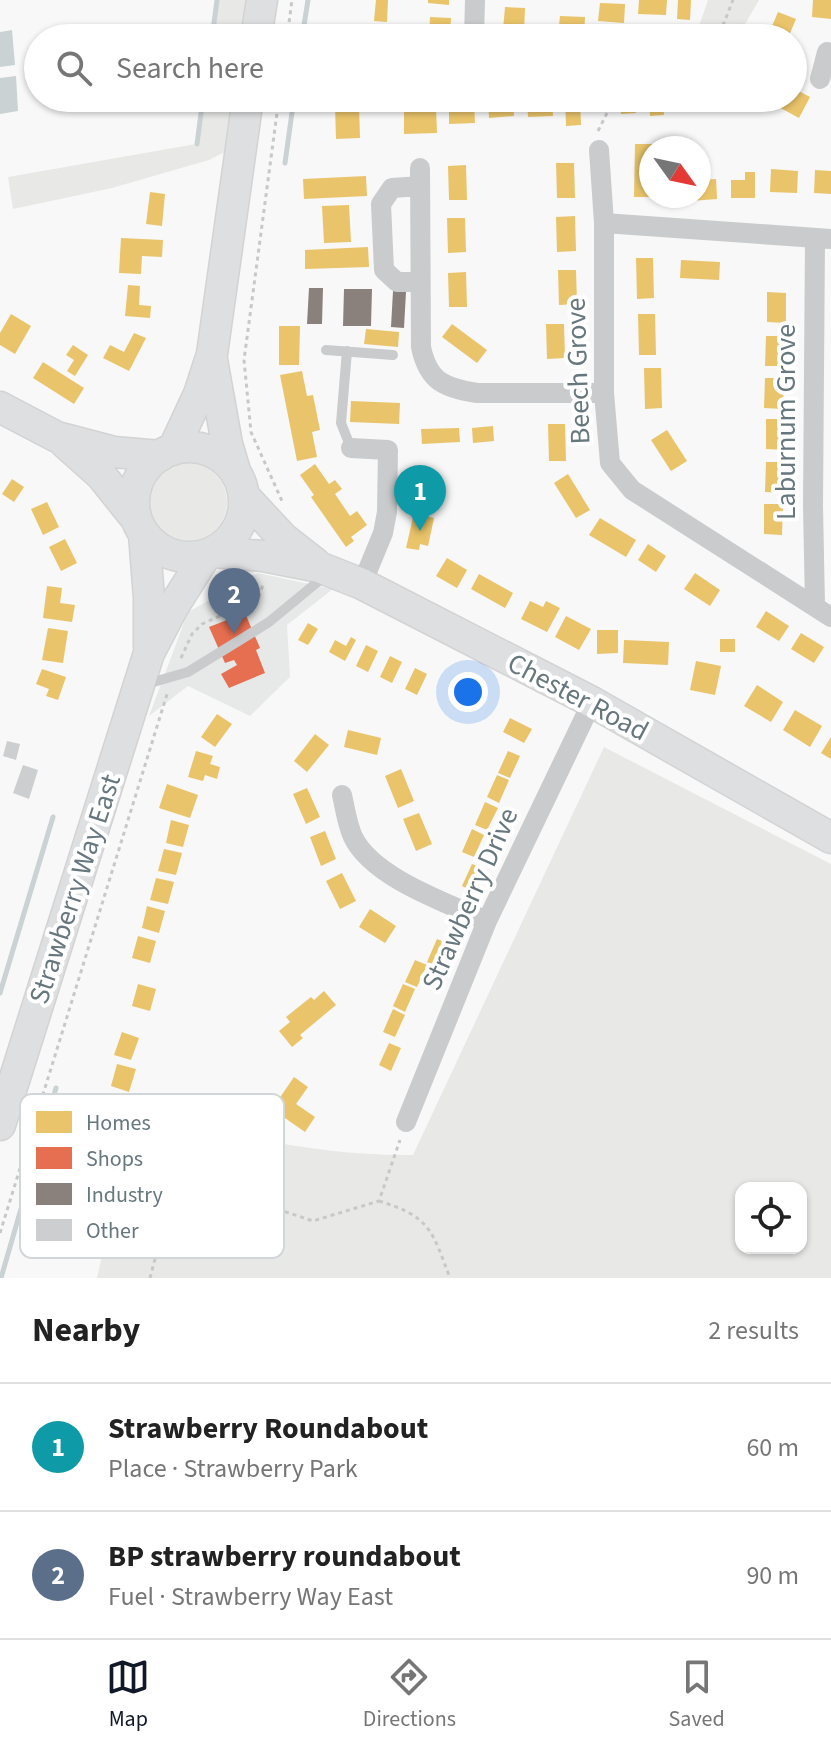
<!DOCTYPE html>
<html lang="en">
<head>
<meta charset="utf-8">
<style>
  body { margin:0; font-family:"Source Sans 3",sans-serif; background:#f2f2f2; color:#222 }
  .controls { position:absolute; right:24px; bottom:24px; display:grid; overflow:hidden; border-radius:16px; box-shadow:0 2px 6px #0004 }
  .controls button { width:72px; height:72px; display:grid; place-items:center; padding:0; border:0; border-bottom:2px solid #e0e0e0; background:#fff; color:#222; font:40px sans-serif }
  .compass { position:absolute; left:639px; top:136px; width:72px; height:72px; border-radius:50%; background:#fff; box-shadow:0 2px 6px #0004; rotate:123deg }
  .you { position:absolute; left:468px; top:692px; width:28px; height:28px; margin:-20px; border:6px solid #fff; border-radius:50%; background:#1a73e8; box-shadow:0 0 0 12px #1a73e833 }
  .badge { display:grid; place-items:center; width:52px; height:52px; border-radius:50%; background:#111827; color:#fff; font-size:26px; font-weight:700 }
  .pin { position:absolute; translate:-50% -66px; filter:drop-shadow(0 2px 4px #0008) }
  .pin::after { content:''; position:absolute; top:42px; width:28px; height:24px; background:inherit; clip-path:polygon(0 0,100% 0,50% 100%) }
  .list { margin:0; padding:0; list-style:none }
  h2 { display:flex; justify-content:space-between; align-items:center; height:104px; margin:0; padding:0 32px; font-size:34px }
  h2 small { font-size:26px; font-weight:400; color:#767676 }
  .list li { display:grid; grid-template-columns:52px 1fr auto; gap:24px; align-items:center; box-sizing:border-box; height:128px; padding:0 32px; border-top:2px solid #e0e0e0 }
  .list b { display:block; font-size:30px; white-space:nowrap }
  .list p { margin:0; font-size:26px; white-space:nowrap; color:#767676 }
  .list em { font-size:26px; font-style:normal; color:#767676 }
  .icon { flex:none; width:44px; height:44px; fill:none; stroke:currentColor; stroke-width:2; stroke-linecap:round; stroke-linejoin:round }
  .map { position:relative; flex:none; width:831px; height:1278px; overflow:hidden }
  .search { position:absolute; background:#fff; box-shadow:0 2px 6px #0004; left:24px; right:24px; top:24px; height:88px; display:flex; align-items:center; gap:20px; box-sizing:border-box; padding:0 28px; border-radius:44px; color:#767676; font-size:30px }
  .sheet { height:360px; background:#fff }
  nav { display:flex; justify-content:space-around; align-items:center; box-sizing:border-box; height:112px; border-top:2px solid #e0e0e0; background:#fff; font-size:22px; color:#767676 }
  nav a { display:grid; justify-items:center; gap:4px }
  nav .on { color:#111827 }
  .map>svg:first-child { display:block }
  .built { fill:#e7e9e8 }
  .green { fill:#e8e9e6; fill-rule:evenodd }
  .water { fill:#cad2d4 }
  .homes { fill:#e9c46a }
  .shops { fill:#e76f51 }
  .industry { fill:#8a817c }
  .lines { fill:none; stroke-linecap:round; stroke-linejoin:round }
  .stream { stroke:#cad2d4; stroke-width:5 }
  .building { fill:#cccecf }
  .primary-casing { stroke:#d3d3d4; stroke-width:33 }
  .path { stroke:#c7c8c8; stroke-width:3; stroke-dasharray:4 4; stroke-linecap:butt }
  .lane { stroke:#c9cbcc; stroke-width:10 }
  .street { stroke:#c9cbcc; stroke-width:20 }
  .primary { stroke:#dedfe0; stroke-width:30 }
  .labels { text-anchor:middle; dominant-baseline:central; stroke-width:8; stroke-linejoin:round; paint-order:stroke }
  .street-label { font-size:28px; fill:#67777e; stroke:#fff }
  .key { fill:#fff; stroke:#d1d6d8; stroke-width:2 }
  .key-label { font-size:22px; fill:#67777e }
</style>
</head>
<body>
<div class="map">
<svg width="831" height="1278" viewBox="0 0 831 1278">
  <rect width="100%" height="100%" fill="#f8f8f8"/>
  <path class="built" d="M258,573L333,589L287,625L290,677L250,716L188,686L149,716L188,612Z"/>
  <path class="green" d="M217,0H248L243,38H212Z
    M708,0H759L737,38H684L699,26Z
    M203,98H234L227,151L209,160L112,188L13,209L8,177L196,144Z
    M149 502a39 39 0 1 1 78 0a39 39 0 1 1-78 0Z
    M604,747L831,864V1278H97L135,1107C227,1135 316,1156 413,1155ZM741,1188H801V1248H741Z"/>
  <path class="water" d="M12,30L15,65L0,67V32Z
    M16,76L18,111L0,114V78Z"/>
  <path class="homes" d="M376,0H388L387,22L374,21Z
    M428,0H449V5L428,3Z
    M639,0H667L666,15L638,14Z
    M678,0H691L690,20L677,19Z
    M813,0H831V19L812,17Z
    M600,3L625,4L624,23L598,21Z
    M505,7L525,8L524,32L503,30Z
    M778,12L796,19L788,38L770,31Z
    M560,16L585,17L584,36L558,35Z
    M430,17L451,18L450,38H429Z
    M351,30L366,38H346Z
    M793,88L810,97L799,118L773,104L776,98H793Z
    M488,98H513L514,116L489,118Z
    M527,98H552L553,116L528,117Z
    M565,98H580L581,125L566,126Z
    M620,98H635L636,113L621,114Z
    M649,98H663L664,115L650,116Z
    M671,98H684L685,110L671,111Z
    M714,98H728L730,108L718,111Z
    M474,102L475,123L449,124V103Z
    M359,105L360,138L336,139L335,106Z
    M436,107L437,133L404,134V108Z
    M635,144H653L651,197H634Z
    M556,163H574L575,198H557Z
    M466,165L467,200H449L448,166Z
    M771,169L798,171L797,193L770,192Z
    M815,170L831,171V194L814,193Z
    M745,172H755V198H731V180H745Z
    M366,176L367,196L304,199L303,179Z
    M716,179L717,199L678,202V196H699V180Z
    M150,192L165,194L162,226L146,224Z
    M349,205L351,242L324,243L322,206Z
    M575,216L576,251L557,252L556,217Z
    M447,218H465L466,252L448,253Z
    M121,238L163,240L162,257L142,256L141,274L119,273Z
    M368,247L369,267L305,269V250Z
    M636,258H653L654,298L637,299Z
    M681,260L720,262L719,280L680,278Z
    M558,270H576L577,304L559,305Z
    M466,272L467,307H449L448,273Z
    M128,285L140,286L139,305L151,306L150,318L125,316Z
    M767,292L786,293V323L767,322Z
    M11,314L31,326L15,354L0,345V333Z
    M638,314H655L656,355H639Z
    M452,324L487,350L477,363L442,337Z
    M546,324H564L565,358L547,359Z
    M279,326H300L299,365H279Z
    M366,329L399,332L398,347L364,344Z
    M134,333L146,338L129,371L103,358L110,345L124,352Z
    M766,336H785L784,366H765Z
    M73,345L88,355L75,376L67,371L74,360L66,355Z
    M43,362L84,388L74,404L33,378Z
    M644,368H661L662,408L645,409Z
    M302,371L307,396L313,395L320,430L312,432L317,457L297,461L280,375Z
    M765,378H784L783,409L764,408Z
    M351,401L400,403L399,424L350,422Z
    M766,419H785V450L766,449Z
    M548,424H565L566,461H549Z
    M493,426L494,441L473,443L472,428Z
    M459,428L460,442L422,444L421,429Z
    M667,430L687,461L671,471L651,440Z
    M766,462H784V493L765,492Z
    M315,464L329,484L335,480L342,489L335,494L350,516L357,511L367,525L351,537L354,541L346,547L311,497L314,495L300,475Z
    M568,474L590,510L576,518L554,483Z
    M12,479L24,487L14,502L2,494Z
    M47,502L59,527L43,535L31,509Z
    M764,504H783L782,535L764,534Z
    M414,513L434,518L428,546L420,544L419,550L406,548Z
    M600,518L636,540L626,557L589,535Z
    M65,539L77,563L61,571L49,547Z
    M648,544L666,556L656,572L638,560Z
    M447,558L467,570L457,588L436,576Z
    M695,573L720,590L710,606L684,589Z
    M479,574L513,593L505,608L471,589Z
    M47,586L62,588L60,603L75,605L72,622L43,618Z
    M530,601L543,607L546,601L560,608L547,632L521,619Z
    M766,611L789,626L779,641L756,627Z
    M566,616L591,629L579,650L555,637Z
    M308,623L318,629L308,645L298,640Z
    M48,628L68,631L63,663L42,660Z
    M597,630H618V653L597,654Z
    M801,633L824,647L814,663L791,649Z
    M351,637L356,640L345,661L329,652L335,640L346,646Z
    M720,639H735V652H720Z
    M624,640L669,642L668,665L623,663Z
    M366,645L378,651L368,672L356,666Z
    M390,656L402,662L392,683L380,677Z
    M696,661L721,666L715,695L690,690Z
    M415,668L427,674L417,695L405,689Z
    M42,669L66,677L58,700L46,696L49,689L36,684Z
    M757,685L783,702L771,722L744,706Z
    M795,710L822,726L810,747L783,730Z
    M217,714L232,724L215,747L201,737Z
    M510,718L532,729L524,743L503,732Z
    M348,730L381,738L377,755L344,747Z
    M315,734L329,745L307,772L294,761Z
    M831,737V759L821,753Z
    M196,751L213,756L210,764L220,767L217,779L205,775L203,781L188,777Z
    M508,751L520,756L510,778L498,773Z
    M401,769L414,801L398,808L385,776Z
    M497,775L509,780L499,803L487,797Z
    M167,784L198,795L190,818L159,808Z
    M307,788L320,817L306,824L293,794Z
    M485,802L498,808L487,830L475,825Z
    M419,813L432,844L416,851L403,819Z
    M171,820L189,825L183,847L166,843Z
    M472,829L484,835L474,857L462,852Z
    M325,831L336,859L321,866L310,837Z
    M164,849L182,853L176,875L158,871Z
    M472,864L484,869L474,892L462,886Z
    M342,873L356,901L340,909L326,881Z
    M156,878L174,882L168,904L150,900Z
    M147,906L165,911L159,933L142,928Z
    M370,909L396,926L385,943L359,927Z
    M138,936L156,941L150,963L132,958Z
    M437,939L449,944L439,967L427,962Z
    M415,960L427,965L417,987L405,982Z
    M138,984L156,989L150,1011L132,1006Z
    M403,984L415,989L405,1012L393,1006Z
    M324,991L336,1005L300,1035L303,1038L292,1047L279,1031L290,1022L286,1017L311,997L314,1000Z
    M393,1009L405,1015L395,1037L383,1032Z
    M122,1032L139,1038L131,1060L114,1055Z
    M389,1043L401,1048L391,1071L379,1065Z
    M117,1064L136,1069L129,1092L111,1086Z
    M294,1077L308,1087L296,1104L315,1117L305,1132L272,1109Z"/>
  <path class="shops" d="M245,613L260,648L256,650L265,673L229,688L221,674L237,665L234,660L225,663L209,627Z"/>
  <path class="industry" d="M309,288H323L322,324H307Z
    M344,289H372L371,326H343Z
    M393,291L406,292L404,328L391,327Z"/>
  <g class="lines">
    <path class="stream" d="M212,38L217,0
      M302,38L308,0
      M197,144L203,98
      M285,163L294,98
      M0,993L53,817
      M1,1278L56,1088"/>
  </g>
  <path class="building" d="M7,741L20,744L16,760L3,756Z
    M23,765L38,770L29,799L13,793Z"/>
  <g class="lines">
    <defs>
      <path id="primary" d="M256,38L262,0
        M212,360L227,444L236,474
        M0,407L57,437L114,452L160,456
        M65,443L101,475L137,520
        M134 502a55 55 0 1 1 110 0a55 55 0 1 1-110 0Z
        M173,450L199,394L212,354L248,98
        M244,496L283,538L315,563
        M144,534L149,598V647
        M213,552L263,556L319,567L362,584L592,702L831,838
        M0,1125L149,653L173,607L206,555"/>
    </defs>
    <use href="#primary" class="primary-casing"/>
    <path class="path" d="M287,38L292,0
      M713,38L724,23L733,0
      M279,98L244,360L251,432L282,501
      M598,131L609,109L605,98
      M181,658L192,634L202,624L258,599L264,582
      M379,1201C431,1217 432,1231 450,1278
      M0,1233L168,691
      M150,1278L162,1232L229,1193L313,1221L379,1201L400,1140"/>
    <path class="lane" d="M326,350L393,355
      M347,351L341,423L351,448
      M143,685L188,672L269,622L326,575"/>
    <path class="street" d="M474,38L475,0
      M820,79L827,52
      M599,150L604,223V393L610,463L632,490L831,617
      M420,168L421,347C428,381 444,388 477,393H604
      M420,186L392,188L381,204L384,270L397,282H420
      M604,223L831,239
      M351,448L388,450L387,512L383,533L362,584
      M815,606L813,506L815,238
      M342,795C345,808 347,824 353,837C373,878 447,903 487,921
      M406,1122L487,921L592,702"/>
    <use href="#primary" class="primary"/>
  </g>
  <g class="labels">
    <g class="street-label">
      <text transform="translate(578 371) rotate(-92)">Beech Grove</text>
      <text transform="translate(786 422) rotate(-90)">Laburnum Grove</text>
      <text transform="translate(578 697) rotate(28)">Chester Road</text>
      <text transform="translate(75 889) rotate(-72)">Strawberry Way East</text>
      <text transform="translate(470 899) rotate(-66)">Strawberry Drive</text>
    </g>
  </g>
  <rect x="20" y="1094" width="264" height="164" rx="12" class="key"/>
  <rect x="36" y="1111" width="36" height="22" fill="#e9c46a"/>
  <rect x="36" y="1147" width="36" height="22" fill="#e76f51"/>
  <rect x="36" y="1183" width="36" height="22" fill="#8a817c"/>
  <rect x="36" y="1219" width="36" height="22" fill="#cccecf"/>
  <g class="key-label">
    <text x="86" y="1130">Homes</text>
    <text x="86" y="1166">Shops</text>
    <text x="86" y="1202">Industry</text>
    <text x="86" y="1238">Other</text>
  </g>
</svg>
<div class="controls">
<button><svg class="icon" aria-label="locate" viewBox="0 0 24 24"><circle cx="12" cy="12" r="6"/><path d="M12 2v4M12 18v4M2 12h4M18 12h4"/></svg></button>
</div>
<svg class="compass" viewBox="-18 -18 36 36"><path d="M0-13l5 13h-10z" fill="#e53935"/><path d="M0 13l5-13h-10z" fill="#767676"/></svg>
<div class="you"></div>
<div class="pin badge" style="left:420px;top:531px;background:#0f9aa8">1</div>
<div class="pin badge" style="left:234px;top:634px;background:#5c6f8a">2</div>
<div class="search"><svg class="icon" aria-label="search" viewBox="0 0 24 24"><circle cx="10" cy="10" r="6"/><path d="M15 15l6 6"/></svg>Search here</div>
</div>
<section class="sheet">
<h2>Nearby<small>2 results</small></h2>
<ul class="list">
<li><span class="badge" style="background:#0f9aa8">1</span><div><b>Strawberry Roundabout</b><p>Place · Strawberry Park</p></div><em>60 m</em></li>
<li><span class="badge" style="background:#5c6f8a">2</span><div><b>BP strawberry roundabout</b><p>Fuel · Strawberry Way East</p></div><em>90 m</em></li>
</ul>
</section>
<nav>
<a class="on"><svg class="icon" aria-label="map" viewBox="0 0 24 24"><path d="M3 6l6-2 6 2 6-2v14l-6 2-6-2-6 2zM9 4v14M15 6v14"/></svg>Map</a>
<a><svg class="icon" aria-label="directions" viewBox="0 0 24 24"><path d="M12 3l9 9-9 9-9-9zM9 14v-3h6M13 9l2 2-2 2"/></svg>Directions</a>
<a><svg class="icon" aria-label="saved" viewBox="0 0 24 24"><path d="M7 4h10v16l-5-4-5 4z"/></svg>Saved</a>
</nav>
</body>
</html>
